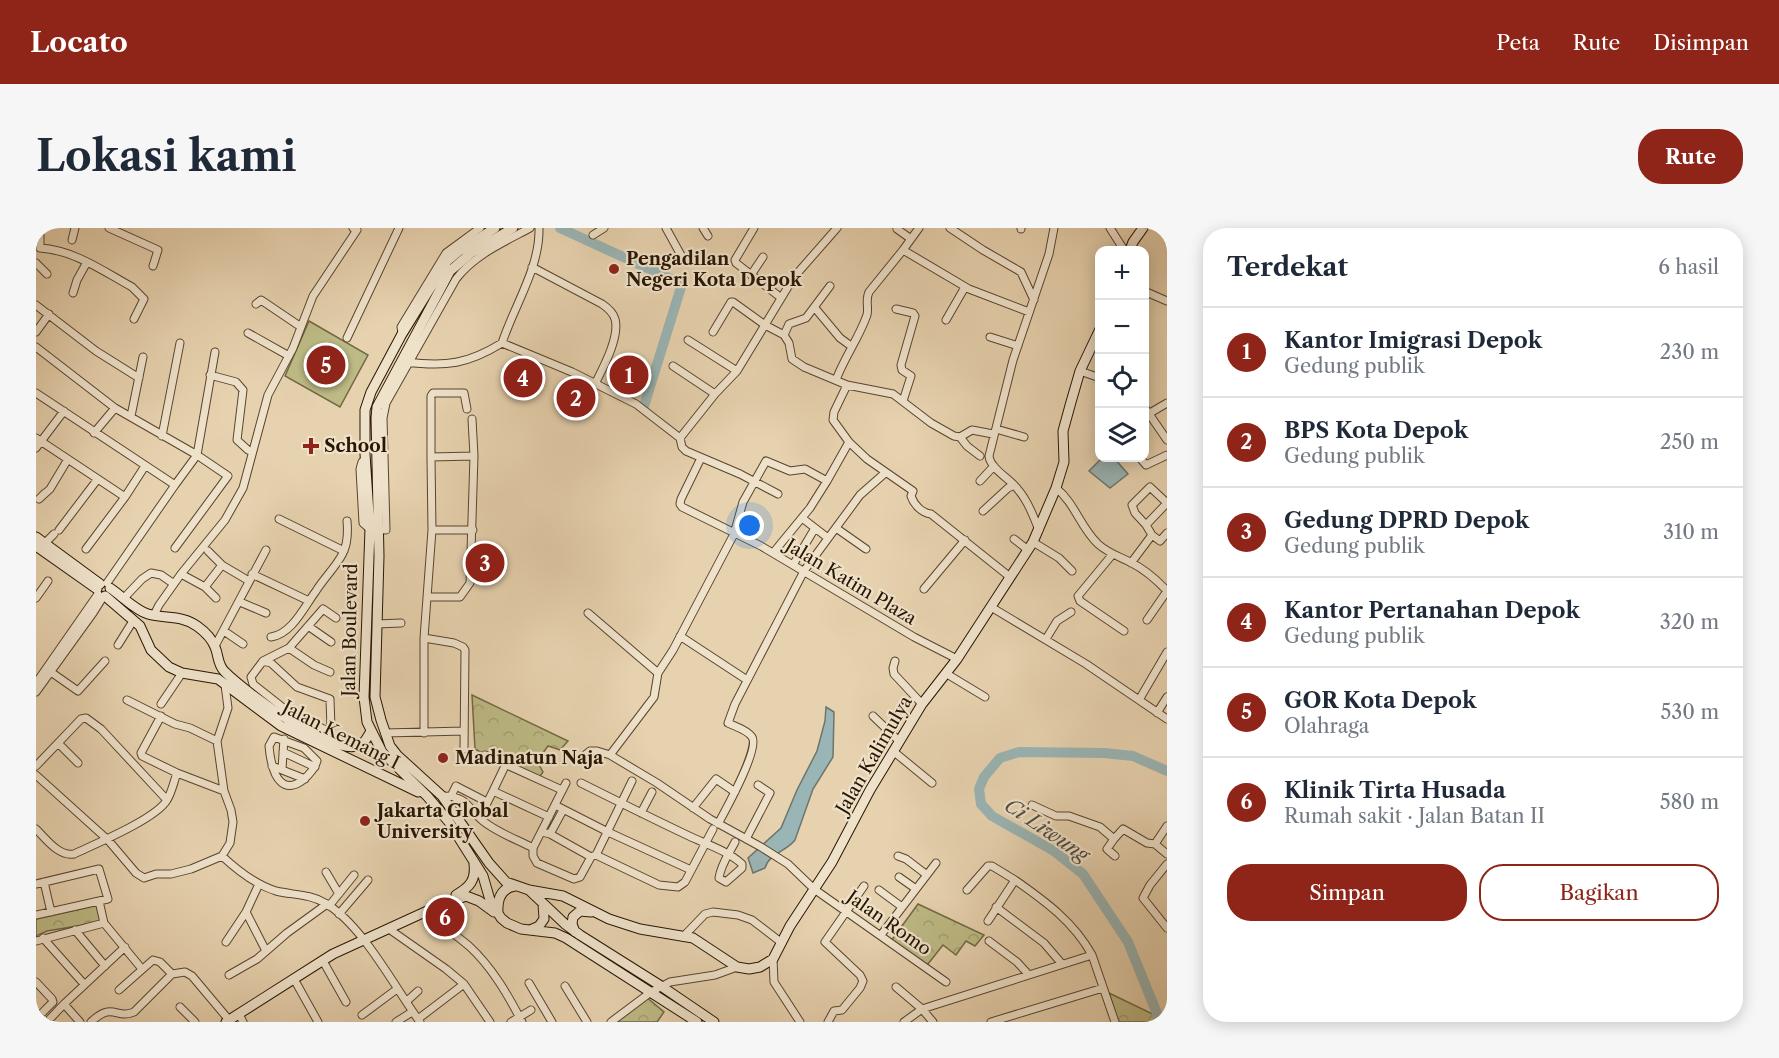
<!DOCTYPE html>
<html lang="id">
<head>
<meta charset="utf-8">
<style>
  body { margin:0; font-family:"Libre Caslon Text",serif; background:#f6f6f7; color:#1f2937 }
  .controls { position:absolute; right:18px; top:18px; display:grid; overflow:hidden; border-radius:12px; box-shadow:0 3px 15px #0003 }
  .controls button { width:54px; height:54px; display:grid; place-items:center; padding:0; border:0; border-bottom:2px solid #e0e1e3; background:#fff; color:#1f2937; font:30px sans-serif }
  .you { position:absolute; left:714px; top:298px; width:21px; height:21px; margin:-15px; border:4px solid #fff; border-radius:50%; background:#1a73e8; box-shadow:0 0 0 9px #1a73e833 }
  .badge { display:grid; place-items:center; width:39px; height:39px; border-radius:50%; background:#8f2418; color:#fff; font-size:20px; font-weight:700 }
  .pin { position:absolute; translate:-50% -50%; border:3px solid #fff; box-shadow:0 2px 6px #0006 }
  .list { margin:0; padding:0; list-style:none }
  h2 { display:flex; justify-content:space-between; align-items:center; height:78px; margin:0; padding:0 24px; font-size:26px }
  h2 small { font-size:20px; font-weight:400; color:#747a83 }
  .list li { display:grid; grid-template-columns:39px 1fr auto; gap:18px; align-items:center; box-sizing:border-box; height:90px; padding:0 24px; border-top:2px solid #e0e1e3 }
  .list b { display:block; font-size:22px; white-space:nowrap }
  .list p { margin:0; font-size:20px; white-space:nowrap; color:#747a83 }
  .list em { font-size:20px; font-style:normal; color:#747a83 }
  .actions { display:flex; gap:12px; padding:18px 24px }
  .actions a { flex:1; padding:14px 0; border:2px solid #8f2418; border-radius:24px; text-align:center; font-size:21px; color:#8f2418 }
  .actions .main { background:#8f2418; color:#fff }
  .icon { flex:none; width:33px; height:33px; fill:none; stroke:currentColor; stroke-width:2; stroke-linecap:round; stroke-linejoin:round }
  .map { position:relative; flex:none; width:1131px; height:794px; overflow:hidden; border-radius:24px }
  header { display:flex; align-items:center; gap:36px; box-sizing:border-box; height:84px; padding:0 30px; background:#8f2418; color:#fff }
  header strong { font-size:28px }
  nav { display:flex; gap:33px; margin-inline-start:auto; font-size:21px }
  .intro { display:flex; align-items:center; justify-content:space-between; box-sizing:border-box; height:144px; padding:0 36px }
  h1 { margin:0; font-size:42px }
  .button { padding:15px 27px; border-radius:24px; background:#8f2418; color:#fff; font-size:21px; font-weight:700 }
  main { display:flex; gap:36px; padding:0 36px }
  aside { flex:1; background:#fff; border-radius:24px; box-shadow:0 3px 15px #0003 }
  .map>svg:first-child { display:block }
  .green { fill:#bdba85; stroke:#726844; stroke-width:1.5 }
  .forest { fill:url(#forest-crowns); stroke:#726844; stroke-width:1.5 }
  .water { fill:#9ab5b5; stroke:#6c756d; stroke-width:1.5 }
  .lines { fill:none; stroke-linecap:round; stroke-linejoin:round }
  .river { stroke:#9ab5b5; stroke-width:10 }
  .street-casing { stroke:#58442d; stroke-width:9 }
  .secondary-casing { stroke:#281502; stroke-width:11 }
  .street { stroke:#efe2cb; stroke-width:7 }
  .secondary { stroke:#efe2cb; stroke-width:9 }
  .poi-dot { fill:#8f2418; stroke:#efe2cb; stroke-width:2 }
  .labels { text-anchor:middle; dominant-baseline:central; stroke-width:4.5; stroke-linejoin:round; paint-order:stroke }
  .poi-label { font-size:18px; font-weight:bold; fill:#281502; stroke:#efe2cb; text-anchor:start }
  .street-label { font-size:18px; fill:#281502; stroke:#efe2cb }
  .water-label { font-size:20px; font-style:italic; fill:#504d41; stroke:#efe2cb }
</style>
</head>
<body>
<header>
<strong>Locato</strong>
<nav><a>Peta</a><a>Rute</a><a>Disimpan</a></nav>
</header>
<div class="intro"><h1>Lokasi kami</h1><a class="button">Rute</a></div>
<main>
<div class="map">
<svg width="1131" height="794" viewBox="0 0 1131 794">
  <defs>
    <pattern id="forest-crowns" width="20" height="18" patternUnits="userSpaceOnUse" patternTransform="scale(1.5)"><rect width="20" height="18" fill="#bdba85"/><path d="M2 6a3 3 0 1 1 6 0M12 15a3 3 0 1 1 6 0" fill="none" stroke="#a29f71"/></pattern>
  </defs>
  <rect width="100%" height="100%" fill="#e7d2af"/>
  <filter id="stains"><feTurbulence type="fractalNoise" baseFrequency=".00333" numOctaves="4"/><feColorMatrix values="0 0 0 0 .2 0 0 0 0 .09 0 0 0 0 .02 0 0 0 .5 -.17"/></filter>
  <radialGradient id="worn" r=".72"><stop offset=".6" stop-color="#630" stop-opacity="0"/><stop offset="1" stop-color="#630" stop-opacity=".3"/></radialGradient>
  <path class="green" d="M273,93L332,127L304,179L249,148Z"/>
  <path class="forest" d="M436,467L532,513L524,522L512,518L501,533L507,544L500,554L439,521Z
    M882,676L948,707L939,718L930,713L920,727L907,717L888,741L852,717Z
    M61,677L66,694L11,703L0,708V691Z
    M1073,765L1131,793V794H1082Z
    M609,768L628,784L621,794H581Z"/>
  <path class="water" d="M1066,230H1078L1092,246L1074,260L1053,243Z
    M790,479L798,484L797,529L777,561L759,612C750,624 734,624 729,640L717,645L712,630L745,600L761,562L781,523L789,493Z"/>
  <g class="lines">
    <path class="river" d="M524,0L646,56L608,178
      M1123,794L1120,783L1092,714L1047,646L1018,623L956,588L945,576L943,561L948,549L964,530L983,524L1068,525L1097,528L1131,543"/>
    <defs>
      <path id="street" d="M4,0V20C38,22 67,43 96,59L108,71L98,91
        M73,0L122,22L117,38
        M630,0L646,29
        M667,0L672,8
        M718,0L699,32L700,35L744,69
        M914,0L947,22L985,44L998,72
        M1074,0L1088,22
        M861,1L875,11
        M985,1V0
        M557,7L568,0
        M36,12L39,0
        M867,22L933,61L993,84
        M0,35L11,46
        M496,39L566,76C572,80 577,84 579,91C584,109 567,140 559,156
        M715,47L727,29
        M1108,63L1131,73
        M37,65L41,52L51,34
        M220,76L225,72L265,99
        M0,77L60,123L103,150
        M779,80L804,110L815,118
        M860,81L877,85L879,88L865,137L866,142L875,148L867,173
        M910,92L929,59
        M0,104L13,86
        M677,104L695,74H697L729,97L748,107L753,115L756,131L768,139L811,157L857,166L895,195L918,208L924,209L936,202L957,206
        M212,105L253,128
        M366,105L365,99L368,94L410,25L444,0
        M748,107L753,96L770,90L794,58
        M954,109L982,118
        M311,110L363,0
        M652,112L701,143
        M466,115C478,78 504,40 503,0
        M0,119L79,180L161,227L192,248L139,320
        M370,134C410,139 432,136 466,115L536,144L600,176L644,210L646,219L650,223L704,246L742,266
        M637,138L679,166
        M1044,143L1064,150
        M174,147L200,154L207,162L201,212L212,222
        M800,152C808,130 823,110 831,87C833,80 829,72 833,64L867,22L883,0
        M811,157L798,184L797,192L813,214
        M0,165L139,257L71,355
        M1109,180L1131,212
        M431,181L428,165H397L395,168V229L438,228
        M1114,185L1131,175
        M95,188L107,129
        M960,201L988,209
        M58,205L79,180
        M126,208L144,115
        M924,209L931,218L944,228
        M0,210L89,269
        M644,210L679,166L701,143L758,49L801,0
        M0,220L28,183
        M395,229L396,302
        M665,230L645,271L644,276L646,279L725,318L878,409L921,431
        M1104,230L1110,237L1131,227
        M329,231L326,234L324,241L327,295L334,301L350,302L347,190L350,175L420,51C438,27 468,14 494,0
        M944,253L958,238
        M139,257L161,227L179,124
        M1020,260C1039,275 1044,299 1062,316C1072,325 1082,328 1094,334C1108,341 1121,352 1131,363
        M9,265L3,271L14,261L32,231
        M947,283L972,260L978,257
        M766,290L792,310
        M243,291L308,323
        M1110,297L1099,285L1096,277L1114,259L1131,275L1110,297L1116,307
        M800,300L830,321
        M23,302L61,252
        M1003,302C996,285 991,270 977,256C969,248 954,239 953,228L977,132L1013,26L1018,0
        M978,311L992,322
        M997,314L1023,330L1036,343
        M9,315L18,306
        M50,321L89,269L109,238
        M737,325L774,280L791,253
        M1076,327L1042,368L1044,373L1088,403
        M1095,335L1116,307L1124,313L1131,305
        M186,337L213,353
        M757,337L779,300
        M145,346L169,359L180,370
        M216,346L273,373
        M169,359L186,337L172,323
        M888,361L929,312
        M391,369H424L434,355L438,228L436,191
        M0,370L12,353
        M88,370L106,351L115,345L125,347L138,356
        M204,374L230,385
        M955,379L1050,436L1131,491
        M552,385L622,445
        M118,387L123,377L145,346L189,292L207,260L232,167L257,120L277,68L321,2L317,0
        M1111,392L1131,363
        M341,396L365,395
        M272,398L295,414
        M188,403L207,416
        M644,408L711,452
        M235,409C256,406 268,379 280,363C288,350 300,339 307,325C312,315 312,304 311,293
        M388,410L418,415L427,419L429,422L428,521
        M1010,411L1021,393L1035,384
        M82,417L97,393
        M179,418L230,322
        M253,420L278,437L294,444
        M227,433L235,435L261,459L294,471L295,500L292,503L255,486L217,456L215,449Z
        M227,433L253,420L287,381L300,390
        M859,433L857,440L858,446L886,476
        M12,442L42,463L69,433
        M911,446L949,469
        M0,455L62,366
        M0,464L57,385L67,369
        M91,472L139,496L154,500L181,513
        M1103,472L1131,424
        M125,476L146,445
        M1121,485L1131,469
        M125,488L105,525L106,528L141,545L188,563
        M837,488L863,513
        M349,505L428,503
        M388,505V410L396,302H437
        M238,509L268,520L281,533C278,544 258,566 245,554C236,546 234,529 233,518Z
        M22,515L42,535
        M857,523L896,555
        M247,524L279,539
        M449,527L526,562
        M574,527L618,469L622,445L637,422L698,306L707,274L730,233L754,243L769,241L791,253L813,214L831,231L877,263L875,268C878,277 886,285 895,286L974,349
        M544,531L554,523H561L574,527L621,555L674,591L725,619L752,636L778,661L910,754
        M0,538L45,491L50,490L65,501L131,572
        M236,538L269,551
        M469,538L457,563L513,589
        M246,541L248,511
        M0,547L72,612L100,645L108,650L120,646H135L155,641L186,628L194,615L197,594L195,582L188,563L181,513L192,480L189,457
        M545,555C581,573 617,591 653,608C670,616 692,623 706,636V640L690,654L683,650C685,636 693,626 699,614
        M406,568C432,568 431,580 447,593C460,604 482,612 497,620L530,555
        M415,568L420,558L451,574
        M519,577L572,604L655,642
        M996,577L1020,588H1033L1064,599L1078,611L1087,601L1111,615L1119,616L1131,626
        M657,580L680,551L699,564
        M605,585L616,564
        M444,589L457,563
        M682,596C689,583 724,520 716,509C712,502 698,498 692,495L699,476L768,343L824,267L849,245
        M0,601C10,611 23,629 38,626C59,616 120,591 131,572C136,564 138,553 141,545
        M514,606L527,582
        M710,611L734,565L722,557
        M1078,611L1071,621L1079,628
        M1119,616L1131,598
        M497,620V628L501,635L538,651L544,649L555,629L514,606L506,604
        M560,627L623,657L642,659L649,654L677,601
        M186,628C201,642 220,657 240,663C257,667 274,666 289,675C326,696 359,760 384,794
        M557,628L560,627L596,553
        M862,628L870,631L891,647
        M1131,636L1114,657L1107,670L1131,700
        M290,644L303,666
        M863,649L880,661
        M8,654L15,684
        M0,656L63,641L72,671L0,687
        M843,662L866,679
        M931,662L952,638H956L979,652
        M63,673L68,695L106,741
        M293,678L318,647
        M960,679L1008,715L1026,736
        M210,684L230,723
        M388,684C403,695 419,706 433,718C456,739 472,767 486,794
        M303,686L332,652
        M952,693L979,652C1009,673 1038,694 1056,727L1079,794
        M353,701L410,741L428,756L454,794
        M39,702L69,738
        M845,707L900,635
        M647,709L669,686L677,684L702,687L716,692L746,715
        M7,710L48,756
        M0,713L68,695
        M953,713L981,734L992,746
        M190,714L210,684L223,656
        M737,731L738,754L764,794
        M287,733L310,774
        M193,747L221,731L251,705L291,676
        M258,751L282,794
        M0,754L16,771L17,774L3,788
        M493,755L516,794
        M529,758L551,794
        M860,759L886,781L897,794
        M83,762L117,732L124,734L136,746L149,744L156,748L193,792
        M371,773L382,763
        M28,776L44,794
        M144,779L159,794
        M203,786L207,794
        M326,787L361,761
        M382,791L428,756
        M11,794L28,776L89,719
        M55,794C77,773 80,792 98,784L136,746
        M360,794L376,784
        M475,794L495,782
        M575,794L615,764L634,754L679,747L701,739
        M792,794L798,783L806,782L824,760L827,753L824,747L789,714L828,658
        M868,794L886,781L1056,727
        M955,794L1067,760"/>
      <path id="secondary" d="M459,0L423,23L411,33L366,106L335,164L329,182V226L334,301L328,469L331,494L346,524L391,568L413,594L447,648L454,672L465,690L471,695L485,701L519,705L530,710L661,794
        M477,0L435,25L414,43L341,179L340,190L343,328L339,469L345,492L354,518L361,527L406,568L453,635L470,654L493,662L527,668L573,691L604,701L657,710L701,739L713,741L724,739L737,731L754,698L796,634L834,562L886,476L921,431L997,314L1020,260L1028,234L1027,203L1035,174L1044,143L1064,101
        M1094,22L1097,14L1107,0
        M0,309L64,356
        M0,318L61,361
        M74,360C86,368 99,382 112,386C129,391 146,387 161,398C168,403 176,411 179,419C183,428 181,436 189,444C208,463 297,530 324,517C329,515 332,508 335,503
        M69,368L104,398L115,422L133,439L146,445L182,451L245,498L382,564
        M493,662L529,696L544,707L625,758L678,794
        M420,667C434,659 440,652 438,636
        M462,685C461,671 465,660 479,658
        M494,702L503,698L508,691L507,676
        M539,704L536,696L537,689L544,683L555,684
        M190,794L297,726L402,678L430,668L443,673L458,684"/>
    </defs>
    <use href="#street" class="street-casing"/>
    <use href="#secondary" class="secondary-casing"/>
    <use href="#street" class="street"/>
    <use href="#secondary" class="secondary"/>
  </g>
  <g class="poi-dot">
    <circle cx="578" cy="41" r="6"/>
    <path d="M272 209h6v6h6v6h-6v6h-6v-6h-6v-6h6z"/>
    <circle cx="407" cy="530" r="6"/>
    <circle cx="329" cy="593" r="6"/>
  </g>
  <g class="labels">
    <g class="poi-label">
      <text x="590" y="31">Pengadilan<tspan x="590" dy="21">Negeri Kota Depok</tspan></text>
      <text x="288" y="218">School</text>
      <text x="419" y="530">Madinatun Naja</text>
      <text x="341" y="583">Jakarta Global<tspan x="341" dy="21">University</tspan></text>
    </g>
    <g class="street-label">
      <text transform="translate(815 354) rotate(31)">Jalan Katim Plaza</text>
      <text transform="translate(314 402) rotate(-89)">Jalan Boulevard</text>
      <text transform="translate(305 507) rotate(27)">Jalan Kemang I</text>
      <text transform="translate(838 527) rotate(-60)">Jalan Kalimulya</text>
      <text transform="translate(853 695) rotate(35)">Jalan Romo</text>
    </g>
    <g class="water-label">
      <text transform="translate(1011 602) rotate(34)">Ci Liwung</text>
    </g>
  </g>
  <rect width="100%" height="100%" filter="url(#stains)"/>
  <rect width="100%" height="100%" fill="url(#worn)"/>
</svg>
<div class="controls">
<button>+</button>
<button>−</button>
<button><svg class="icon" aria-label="locate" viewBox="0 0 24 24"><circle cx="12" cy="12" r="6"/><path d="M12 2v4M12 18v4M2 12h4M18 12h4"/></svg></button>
<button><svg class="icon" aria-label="layers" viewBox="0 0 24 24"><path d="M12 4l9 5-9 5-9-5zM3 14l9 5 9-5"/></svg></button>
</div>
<div class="you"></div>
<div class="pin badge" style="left:593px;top:147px">1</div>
<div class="pin badge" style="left:540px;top:170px">2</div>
<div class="pin badge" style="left:449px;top:335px">3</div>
<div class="pin badge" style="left:487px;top:150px">4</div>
<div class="pin badge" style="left:290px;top:137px">5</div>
<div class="pin badge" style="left:409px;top:689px">6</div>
</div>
<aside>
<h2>Terdekat<small>6 hasil</small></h2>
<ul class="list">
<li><span class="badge">1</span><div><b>Kantor Imigrasi Depok</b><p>Gedung publik</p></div><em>230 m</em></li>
<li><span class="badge">2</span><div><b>BPS Kota Depok</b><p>Gedung publik</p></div><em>250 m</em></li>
<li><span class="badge">3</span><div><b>Gedung DPRD Depok</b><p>Gedung publik</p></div><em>310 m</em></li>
<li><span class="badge">4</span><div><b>Kantor Pertanahan Depok</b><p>Gedung publik</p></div><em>320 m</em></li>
<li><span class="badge">5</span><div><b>GOR Kota Depok</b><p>Olahraga</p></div><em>530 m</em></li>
<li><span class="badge">6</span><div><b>Klinik Tirta Husada</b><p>Rumah sakit · Jalan Batan II</p></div><em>580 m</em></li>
</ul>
<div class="actions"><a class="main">Simpan</a><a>Bagikan</a></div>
</aside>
</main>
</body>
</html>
